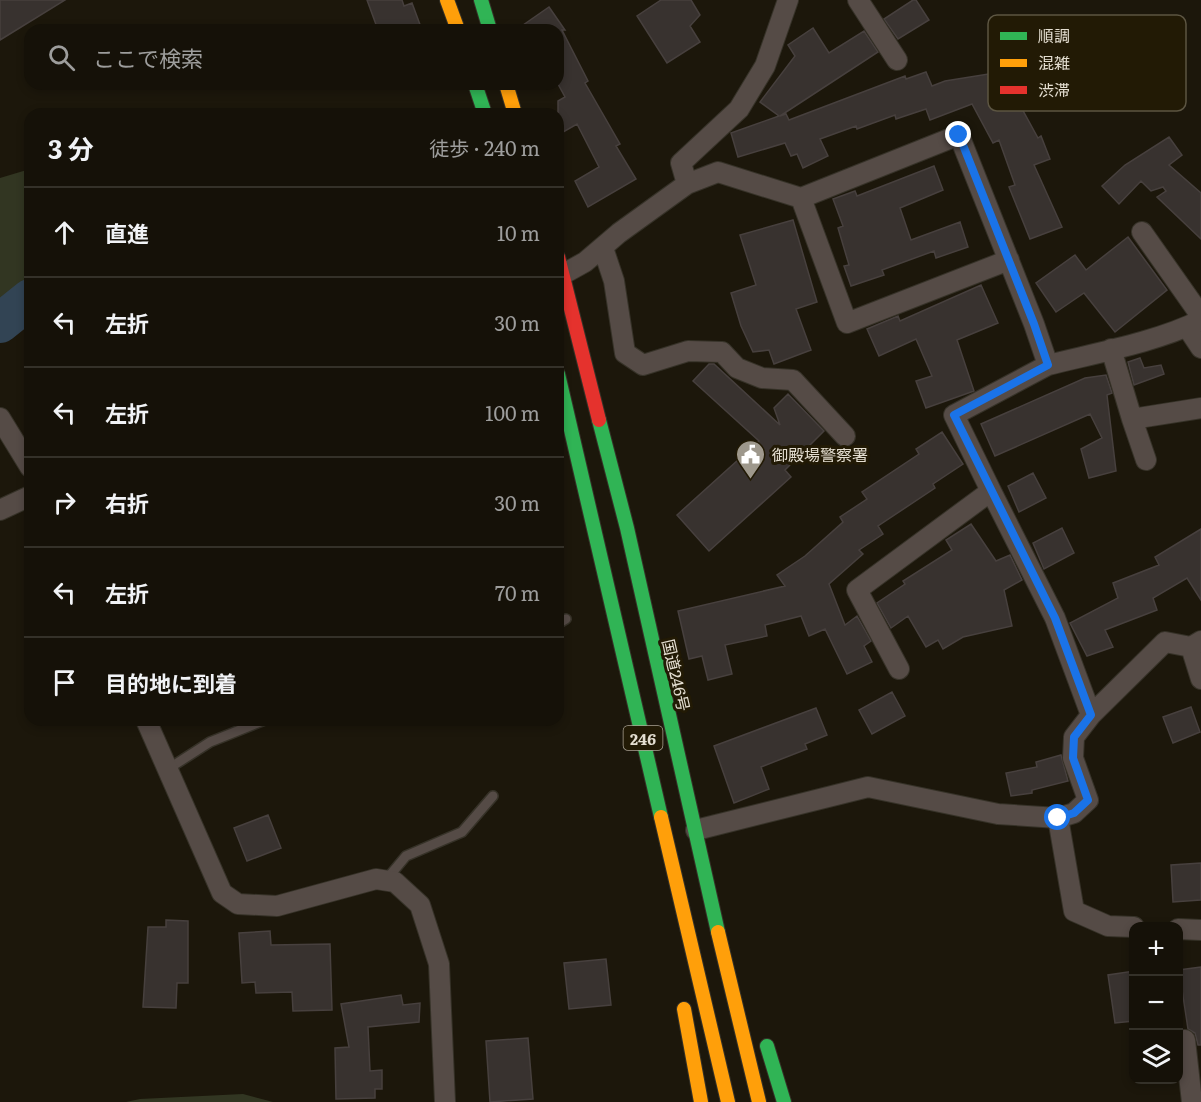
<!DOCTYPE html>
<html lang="ja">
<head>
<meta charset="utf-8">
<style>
  body { margin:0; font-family:Literata,"Noto Sans JP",serif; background:#221f16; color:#f1f3f6 }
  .controls { position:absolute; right:18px; bottom:18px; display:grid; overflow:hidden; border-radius:12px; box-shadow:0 3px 9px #0003 }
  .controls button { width:54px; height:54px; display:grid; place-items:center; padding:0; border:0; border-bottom:2px solid #343129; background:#151108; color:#f1f3f6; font:30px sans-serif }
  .stop { position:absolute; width:18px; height:18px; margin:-14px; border:4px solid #1a73e8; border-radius:50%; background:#fff }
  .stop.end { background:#1a73e8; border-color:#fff; box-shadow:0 2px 6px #0008 }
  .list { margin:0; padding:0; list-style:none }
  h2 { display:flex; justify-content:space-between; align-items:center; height:78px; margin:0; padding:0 24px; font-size:26px }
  h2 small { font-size:20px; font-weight:400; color:#9d9d9c }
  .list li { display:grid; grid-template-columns:39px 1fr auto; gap:18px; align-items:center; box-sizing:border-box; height:90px; padding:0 24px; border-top:2px solid #343129 }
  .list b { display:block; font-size:22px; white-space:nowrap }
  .list em { font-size:20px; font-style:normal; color:#9d9d9c }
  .icon { flex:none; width:33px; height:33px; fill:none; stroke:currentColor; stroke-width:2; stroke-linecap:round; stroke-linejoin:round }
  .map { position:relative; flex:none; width:1201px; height:1102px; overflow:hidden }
  .search { position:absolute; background:#151108; box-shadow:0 3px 9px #0003; left:24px; top:24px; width:540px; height:66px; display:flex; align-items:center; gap:15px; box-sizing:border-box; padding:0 21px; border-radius:18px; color:#9d9d9c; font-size:22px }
  .panel { position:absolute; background:#151108; box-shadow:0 3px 9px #0003; left:24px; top:108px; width:540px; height:618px; border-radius:18px }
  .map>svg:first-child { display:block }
  .green { fill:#323622 }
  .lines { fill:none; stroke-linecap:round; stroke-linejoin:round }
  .river { stroke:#324454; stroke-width:40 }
  .building { fill:#38322f; stroke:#47403e; stroke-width:1.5 }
  .lane-casing { stroke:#363228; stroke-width:12 }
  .street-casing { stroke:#363228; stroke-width:22 }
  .fast-casing { stroke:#363228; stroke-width:16 }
  .slow-casing { stroke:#363228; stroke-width:16 }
  .jam-casing { stroke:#363228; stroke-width:16 }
  .lane { stroke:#554b46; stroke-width:9 }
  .street { stroke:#554b46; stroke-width:20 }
  .fast { stroke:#30b455; stroke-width:14 }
  .slow { stroke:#ff9f0a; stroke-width:14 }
  .jam { stroke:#e5322d; stroke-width:14 }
  .route { stroke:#1a73e8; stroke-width:8 }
  .labels { text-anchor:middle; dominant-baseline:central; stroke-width:6; stroke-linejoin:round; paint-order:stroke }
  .shield { fill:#221a05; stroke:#aaa394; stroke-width:1.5 }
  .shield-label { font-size:15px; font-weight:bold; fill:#e4ded1 }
  .poi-label { font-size:16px; fill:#e4ded1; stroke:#221a05; text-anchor:start }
  .street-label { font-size:16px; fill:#e4ded1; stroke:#221a05 }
  .key { fill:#221a05; stroke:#5c5542; stroke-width:1.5 }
  .key-label { font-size:16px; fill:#e4ded1 }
</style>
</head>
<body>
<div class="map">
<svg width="1201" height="1102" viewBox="0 0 1201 1102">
  <rect width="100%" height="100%" fill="#1c170b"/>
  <path class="green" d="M30,169V306L0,338V178Z
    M243,1094L273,1102H126L140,1099Z"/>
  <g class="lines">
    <path class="river" d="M0,323L30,299"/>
  </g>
  <path class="building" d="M0,0H65L0,40Z
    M367,0H402L404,6L412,3L422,30H378Z
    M661,0H691L700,15L690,26L700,42L667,63L637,16Z
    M913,0H916L929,20L898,39L884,19Z
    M549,7L565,30H562L588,81L585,83L620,144L616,146L636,179L588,207L575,181L599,167L577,124L558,135V101L565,97L558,84V30H516Z
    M813,28L829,53L864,31L878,52L780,116L786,114L789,120L905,76L906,79L926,72L932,86L945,81L1007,71L1010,87L1038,138L1041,136L1050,159L1034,165L1062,227L1030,239L1009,187L1015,185L999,140L993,143L972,104L930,120L926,109L896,119L895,115L857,129L856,126L820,139L828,156L803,168L797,154L791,156L785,143L738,157L731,133L779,116L760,102L795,56L788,45Z
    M1169,137L1182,155L1169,165L1201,193V239L1157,197L1166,191L1163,187L1151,191L1141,181L1119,204L1102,186L1125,165Z
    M934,166L943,190L900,208L911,240L960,222L968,247L936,258L934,251L882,270L884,275L851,286L844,266L849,265L838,228L843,226L833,199L855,191L857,196Z
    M793,220L817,302L796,309L811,350L774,364L769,350L753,352L741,326L731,293L756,285L740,235Z
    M1128,237L1167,290L1115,332L1084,293L1056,312L1036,283L1075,255L1086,270Z
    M981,285L998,323L957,340L974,391L926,408L916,381L932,376L916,339L879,356L867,329L898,316L900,321Z
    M1140,358L1144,368L1161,365L1164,374L1134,385L1128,362Z
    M709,364H714L780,425L774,408L788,394L824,431L785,470L791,477L709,551L677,515L759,441L693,381Z
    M1106,375L1112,393L1107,395L1116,471L1089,478L1081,449L1102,438L1090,414L995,456L981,424L1085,378Z
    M942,432L963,464L933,484L935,488L878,526L883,534L859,550L863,554L829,584L845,625L857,616L871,641L864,646L872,662L847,674L825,629L809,636L801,616L765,625L767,636L725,645L732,674L708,680L702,656L689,659L678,611L785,586L777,575L805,556L843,522L840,517L867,499L862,492L919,454L916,449Z
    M1033,473L1046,498L1019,512L1008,486Z
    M971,524L996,561L1010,555L1022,580L1004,590L1012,626L963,637L943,649L938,640L926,647L908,616L891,628L877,603L905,584L903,581L952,550L946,540Z
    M1062,528L1074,553L1044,569L1033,543Z
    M1201,529V600L1187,578L1153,598L1157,610L1105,630L1113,647L1087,656L1070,623L1118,598L1113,583L1159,565L1155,557Z
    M892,692L905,716L872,734L859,710Z
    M1191,707L1200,732L1173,743L1163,717Z
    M816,708L827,735L805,744L807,749L761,767L769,789L734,803L714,746Z
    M1061,755L1068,781L1032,790V793L1011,796L1006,773L1037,767L1036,762Z
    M268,815L281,848L247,861L234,828Z
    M1201,863V900L1173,902L1171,865Z
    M166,920L188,921V983H177L176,1008L143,1007L148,927H166Z
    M270,931L271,945L330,944L332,1010L293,1011L292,992L256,993L255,982L242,983L239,933Z
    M606,959L611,1005L569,1009L564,963Z
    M1201,967V1045H1198L1195,1033L1188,1029L1179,970Z
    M1134,971V1021L1115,1023L1108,975Z
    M401,995L403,1005L420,1003L419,1022L368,1027L370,1071L382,1070V1089H375V1098L336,1099L335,1048L349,1047L341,1004Z
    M528,1038L533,1099L490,1102L486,1041Z"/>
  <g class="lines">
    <defs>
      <path id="lane" d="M558,624L566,619
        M168,769L210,742L265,720
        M386,880L406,856L462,832L493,796"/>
      <path id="street" d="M858,0L897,60
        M687,184L681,163L739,109L765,66L788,0
        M801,198L959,135L1034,324L1048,365C1096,353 1157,342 1201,320
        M1142,232L1201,316
        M603,248L614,281L625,353L643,365L688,351L722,352L737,368L762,378L793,380L845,436
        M558,277L585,262L619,233L687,184L718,172L801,198L847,323L1009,260
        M1187,327L1201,348
        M1111,349L1132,419L1146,460
        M0,418L30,467
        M1132,419L1201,408
        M991,491L1055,618L1091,715
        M0,510L30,496
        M1191,647L1201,679
        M899,669L857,590L991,491L954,415L1048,365
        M146,720L222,893L238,904L277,906L376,879L395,882L420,905L439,964L445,1102
        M1058,818L1074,911L1108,926L1134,927
        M696,830L868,787L998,814L1058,818L1074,813L1088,800L1073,758L1074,737L1091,715L1165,642L1191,647L1201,641
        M1178,929L1201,930
        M1185,1040L1192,1102"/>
      <path id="fast" d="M481,0L490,30
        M475,84L485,114
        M558,374L661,817
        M599,420L627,528L718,932
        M767,1046L784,1102"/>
      <path id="slow" d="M447,0L458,30
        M506,84L515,114
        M661,817L728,1102
        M718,932L759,1102
        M684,1009L701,1102"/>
      <path id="jam" d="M558,257L599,420"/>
    </defs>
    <use href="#lane" class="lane-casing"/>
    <use href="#street" class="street-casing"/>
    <use href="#fast" class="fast-casing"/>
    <use href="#slow" class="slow-casing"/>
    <use href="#jam" class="jam-casing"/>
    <use href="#lane" class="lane"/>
    <use href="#street" class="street"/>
    <use href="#fast" class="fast"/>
    <use href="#slow" class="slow"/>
    <use href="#jam" class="jam"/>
  </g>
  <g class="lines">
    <path class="route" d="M959,135L1034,324L1048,365L954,415L1055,618L1091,715L1074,737L1073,758L1088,800L1074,813L1058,818"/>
  </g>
  <defs>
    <symbol id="civic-pin" viewBox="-11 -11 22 30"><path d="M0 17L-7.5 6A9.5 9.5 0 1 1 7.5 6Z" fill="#9e988c" stroke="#221a05"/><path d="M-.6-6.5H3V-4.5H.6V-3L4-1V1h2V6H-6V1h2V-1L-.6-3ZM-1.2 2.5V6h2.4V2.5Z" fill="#fff"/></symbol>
  </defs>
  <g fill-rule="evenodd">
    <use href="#civic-pin" x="734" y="438" width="33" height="45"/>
  </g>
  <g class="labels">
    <rect class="shield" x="623.5" y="726" width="39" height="24" rx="4.5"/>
    <g class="shield-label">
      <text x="643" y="738">246</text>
    </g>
    <g class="poi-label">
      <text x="772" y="454">御殿場警察署</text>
    </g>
    <g class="street-label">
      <text transform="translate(677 675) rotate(77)">国道246号</text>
    </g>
  </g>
  <rect x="988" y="15" width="198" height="96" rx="9" class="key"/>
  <rect x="1000" y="32" width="27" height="8" fill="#30b455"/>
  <rect x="1000" y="59" width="27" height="8" fill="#ff9f0a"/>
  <rect x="1000" y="86" width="27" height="8" fill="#e5322d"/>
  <g class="key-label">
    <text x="1038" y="42">順調</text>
    <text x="1038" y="69">混雑</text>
    <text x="1038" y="96">渋滞</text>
  </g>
</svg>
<div class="controls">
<button>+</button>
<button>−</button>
<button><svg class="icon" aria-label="layers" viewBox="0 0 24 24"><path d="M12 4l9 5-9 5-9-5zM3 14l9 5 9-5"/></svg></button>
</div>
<div class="stop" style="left:1058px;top:818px"></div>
<div class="stop end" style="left:959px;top:135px"></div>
<div class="search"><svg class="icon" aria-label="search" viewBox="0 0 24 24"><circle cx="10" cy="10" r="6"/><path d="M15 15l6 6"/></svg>ここで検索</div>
<section class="panel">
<h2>3 分<small>徒歩 · 240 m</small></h2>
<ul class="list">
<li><svg class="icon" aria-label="ahead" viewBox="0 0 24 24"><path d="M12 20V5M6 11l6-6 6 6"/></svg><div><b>直進</b></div><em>10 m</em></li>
<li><svg class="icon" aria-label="left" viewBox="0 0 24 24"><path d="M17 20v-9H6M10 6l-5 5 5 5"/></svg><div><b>左折</b></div><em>30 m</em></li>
<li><svg class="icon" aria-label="left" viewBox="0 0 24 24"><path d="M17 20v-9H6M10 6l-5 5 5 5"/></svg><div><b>左折</b></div><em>100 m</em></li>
<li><svg class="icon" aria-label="right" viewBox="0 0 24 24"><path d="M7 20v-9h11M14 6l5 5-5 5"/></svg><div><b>右折</b></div><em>30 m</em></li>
<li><svg class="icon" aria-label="left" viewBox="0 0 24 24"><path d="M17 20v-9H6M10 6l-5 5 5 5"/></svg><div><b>左折</b></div><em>70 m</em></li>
<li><svg class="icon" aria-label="arrive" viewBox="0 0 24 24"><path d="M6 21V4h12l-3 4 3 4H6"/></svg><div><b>目的地に到着</b></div></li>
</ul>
</section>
</div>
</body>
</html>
